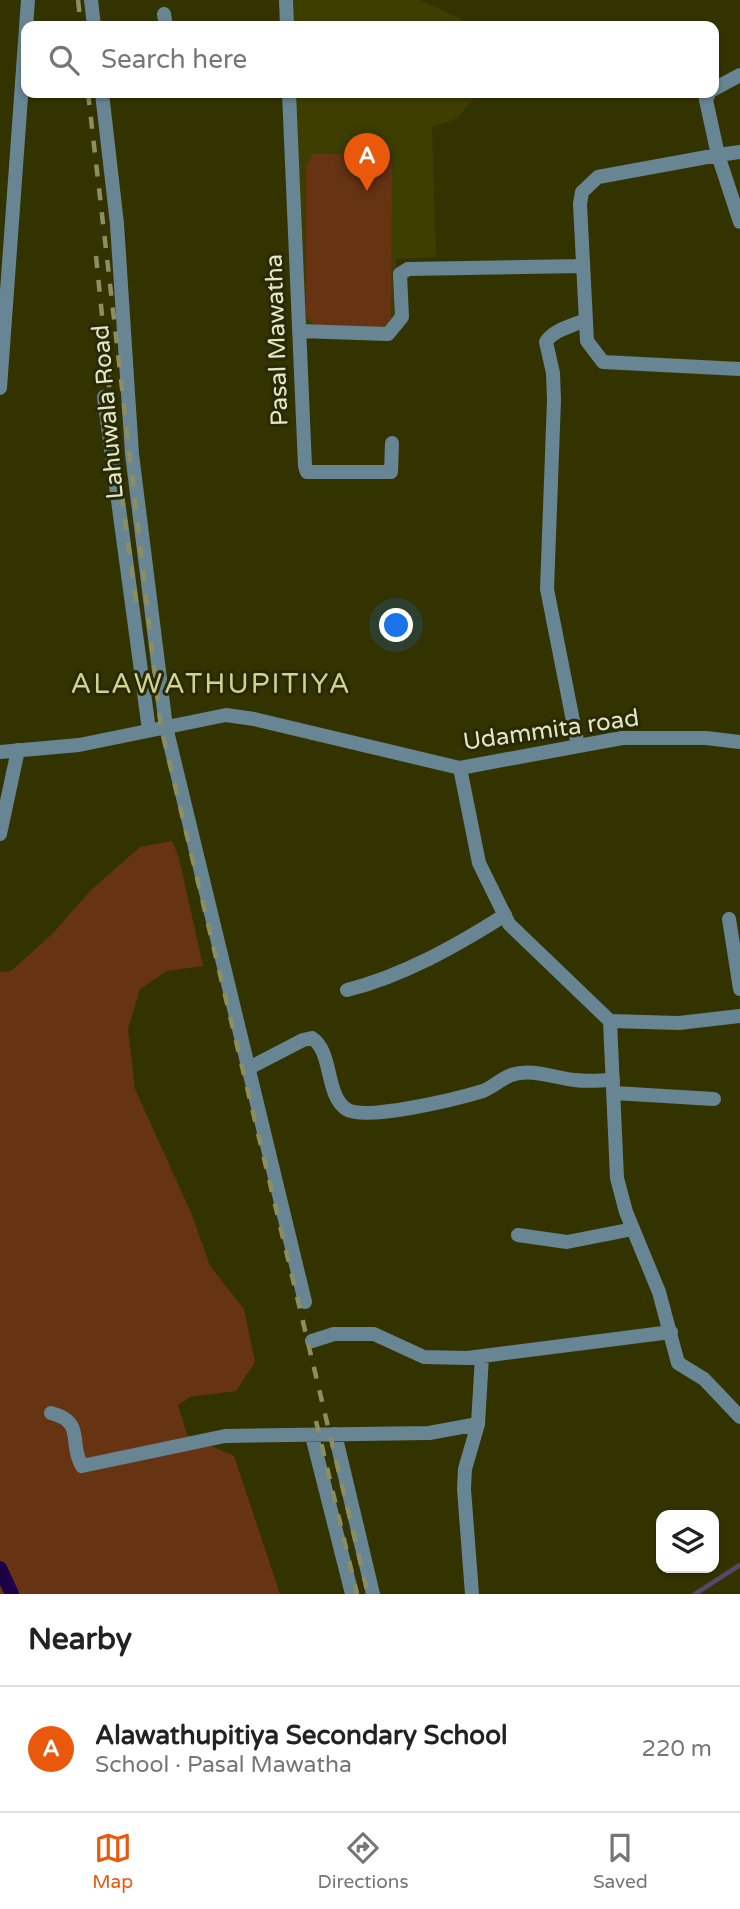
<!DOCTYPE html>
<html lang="en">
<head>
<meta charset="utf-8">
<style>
  body { margin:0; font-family:"Varela Round",sans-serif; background:#f2f2f2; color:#222 }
  .controls { position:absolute; right:21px; bottom:21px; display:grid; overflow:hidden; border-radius:14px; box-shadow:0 2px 5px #0004 }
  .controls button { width:63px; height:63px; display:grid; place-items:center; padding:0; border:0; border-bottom:2px solid #e0e0e0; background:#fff; color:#222; font:35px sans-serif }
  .you { position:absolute; left:397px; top:626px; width:24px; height:24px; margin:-18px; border:5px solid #fff; border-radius:50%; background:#1a73e8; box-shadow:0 0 0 10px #1a73e833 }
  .badge { display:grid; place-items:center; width:46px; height:46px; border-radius:50%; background:#ea580c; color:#fff; font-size:23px; font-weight:700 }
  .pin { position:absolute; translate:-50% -58px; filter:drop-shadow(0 2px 4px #0008) }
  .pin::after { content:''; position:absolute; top:37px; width:24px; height:21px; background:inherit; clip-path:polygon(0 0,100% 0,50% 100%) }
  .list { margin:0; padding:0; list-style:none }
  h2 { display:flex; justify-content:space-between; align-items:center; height:91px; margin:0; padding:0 28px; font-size:30px }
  h2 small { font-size:23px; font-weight:400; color:#767676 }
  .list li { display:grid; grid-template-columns:46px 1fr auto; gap:21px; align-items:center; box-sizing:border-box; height:126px; padding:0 28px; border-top:2px solid #e0e0e0 }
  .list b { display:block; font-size:26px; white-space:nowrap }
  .list p { margin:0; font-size:23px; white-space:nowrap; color:#767676 }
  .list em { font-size:23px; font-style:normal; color:#767676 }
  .icon { flex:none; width:38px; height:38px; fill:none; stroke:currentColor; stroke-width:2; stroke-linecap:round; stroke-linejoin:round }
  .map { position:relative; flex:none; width:740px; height:1594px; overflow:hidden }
  .search { position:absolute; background:#fff; box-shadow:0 2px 5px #0004; left:21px; right:21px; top:21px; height:77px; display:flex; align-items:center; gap:18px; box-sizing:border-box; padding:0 24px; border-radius:14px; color:#767676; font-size:26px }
  .sheet { height:217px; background:#fff }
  nav { display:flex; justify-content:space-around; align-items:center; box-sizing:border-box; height:98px; border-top:2px solid #e0e0e0; background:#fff; font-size:19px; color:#767676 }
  nav a { display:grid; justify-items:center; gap:4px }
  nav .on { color:#ea580c }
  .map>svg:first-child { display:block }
  .built { fill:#3d3e00 }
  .green { fill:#663413 }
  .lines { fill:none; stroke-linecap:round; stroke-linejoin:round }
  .stream { stroke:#58466c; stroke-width:4.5 }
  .canal { stroke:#1c0146; stroke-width:14 }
  .minor { stroke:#688593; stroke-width:14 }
  .tertiary { stroke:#688593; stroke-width:14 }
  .rail { stroke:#8b8d63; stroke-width:4.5; stroke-dasharray:12 12; stroke-linecap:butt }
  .labels { text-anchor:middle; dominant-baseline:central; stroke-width:6; stroke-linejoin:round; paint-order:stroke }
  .street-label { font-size:24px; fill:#e4e7c6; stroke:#282906 }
  .quarter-label { font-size:28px; letter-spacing:2px; fill:#cfd390; stroke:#282906 }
</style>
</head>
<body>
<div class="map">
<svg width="740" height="1594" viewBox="0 0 740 1594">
  <rect width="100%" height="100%" fill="#330"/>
  <path class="built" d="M293,0H420L463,20L466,26H293Z
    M295,93H479L456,119L432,127L436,257L396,259L397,315L386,330L313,329L304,322Z"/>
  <path class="green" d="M313,154H385L392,164L391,319L382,328L317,327L306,316V166Z
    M172,841L179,858L203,966L167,971L140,989L128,1029L135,1089L192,1215L210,1266L244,1309L255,1362L236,1391L190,1397L178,1405L187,1435L234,1456L280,1594H0V972L11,971L52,934L91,890L140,847Z"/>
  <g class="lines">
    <path class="stream" d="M695,1594L740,1565"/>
    <path class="canal" d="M0,1568L12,1594"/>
    <path class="minor" d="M91,0L94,26
      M286,0L287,26
      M164,14L166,26
      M714,89L740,75
      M102,93L117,224L132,454L166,727L305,1302
      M289,93L305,466L307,472H391L392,443
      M709,93L706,100L718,155L740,152
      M740,222L718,155L598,177L582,192L580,204L587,341L603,362L740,369
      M299,331L388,334L402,317L400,274L408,269L583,266
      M0,388L28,0
      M104,397L149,730
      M578,746L547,589L554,400L553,373L546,342C553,330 572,326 585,320
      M0,834L18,750
      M729,919L740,989
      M347,990C403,976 456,946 505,915
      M610,1021L679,1023L740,1016
      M249,1068L303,1040L312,1038C333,1052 325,1094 346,1109C365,1122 460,1098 483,1091C493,1087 501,1079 511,1075C533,1068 554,1078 575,1080C588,1082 601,1080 613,1080
      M614,1093L714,1099
      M518,1235L567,1242L633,1229
      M312,1341L334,1334H374L424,1357L467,1358L671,1332
      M51,1413C86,1422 68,1443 82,1466L225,1436L429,1433L478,1424
      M335,1434L373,1594
      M312,1436L352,1594
      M472,1594L464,1489L465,1469L478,1424L482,1356"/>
    <path class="tertiary" d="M0,752L79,745L226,715L254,719L460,768L622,738H706L740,742
      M460,768L479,863L509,924L610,1021L617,1178L626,1212L659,1292L678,1363L704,1379L740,1417"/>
    <path class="rail" d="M78,0L81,26
      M88,93L161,727L368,1594
      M96,256L117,464L137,608
      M316,1421L357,1594"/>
  </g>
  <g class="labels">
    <g class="street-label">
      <text transform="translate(277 340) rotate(-92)">Pasal Mawatha</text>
      <text transform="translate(108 412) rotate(-95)">Lahuwala Road</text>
      <text transform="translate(551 730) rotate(-8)">Udammita road</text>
    </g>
    <g class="quarter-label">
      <text x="211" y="684">ALAWATHUPITIYA</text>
    </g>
  </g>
</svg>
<div class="controls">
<button><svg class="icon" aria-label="layers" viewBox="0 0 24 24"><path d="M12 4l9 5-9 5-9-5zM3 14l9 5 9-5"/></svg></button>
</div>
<div class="you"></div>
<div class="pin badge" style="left:367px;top:191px">A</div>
<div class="search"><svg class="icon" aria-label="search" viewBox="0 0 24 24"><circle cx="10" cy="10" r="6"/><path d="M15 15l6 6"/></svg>Search here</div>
</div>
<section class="sheet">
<h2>Nearby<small></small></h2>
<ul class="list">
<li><span class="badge">A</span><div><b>Alawathupitiya Secondary School</b><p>School · Pasal Mawatha</p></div><em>220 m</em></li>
</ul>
</section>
<nav>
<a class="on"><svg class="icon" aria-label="map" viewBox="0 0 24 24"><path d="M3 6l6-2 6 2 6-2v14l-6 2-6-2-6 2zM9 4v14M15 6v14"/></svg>Map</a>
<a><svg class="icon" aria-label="directions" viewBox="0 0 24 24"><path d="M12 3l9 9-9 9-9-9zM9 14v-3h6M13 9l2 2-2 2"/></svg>Directions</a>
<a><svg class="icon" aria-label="saved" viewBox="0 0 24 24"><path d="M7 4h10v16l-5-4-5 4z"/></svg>Saved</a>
</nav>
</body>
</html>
